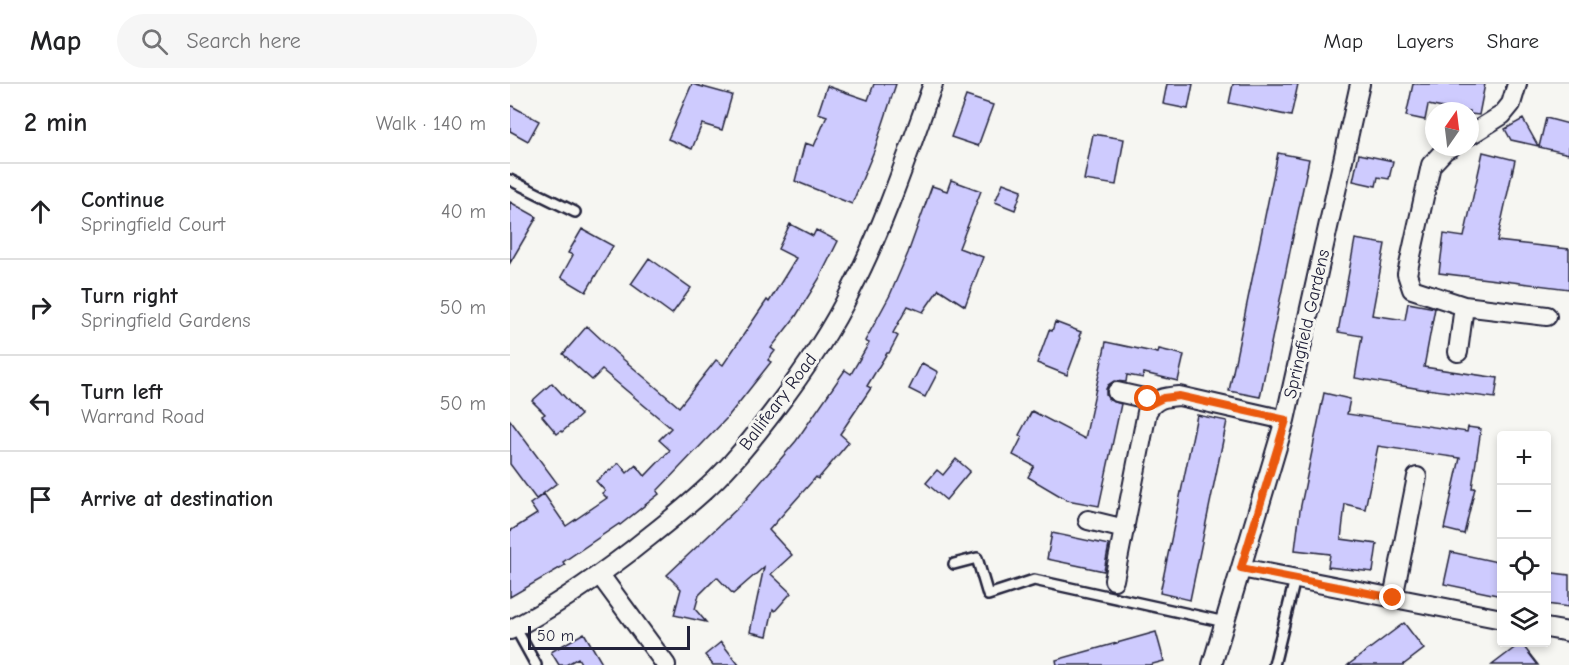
<!DOCTYPE html>
<html lang="en">
<head>
<meta charset="utf-8">
<style>
  body { margin:0; font-family:"Comic Neue",sans-serif; background:#f6f6f6; color:#202124 }
  .controls { position:absolute; right:18px; bottom:18px; display:grid; overflow:hidden; border-radius:6px; box-shadow:0 3px 9px #0003 }
  .controls button { width:54px; height:54px; display:grid; place-items:center; padding:0; border:0; border-bottom:2px solid #e0e0e0; background:#fff; color:#202124; font:30px sans-serif }
  .compass { position:absolute; left:915px; top:18px; width:54px; height:54px; border-radius:50%; background:#fff; box-shadow:0 3px 9px #0003; rotate:14deg }
  .scale { position:absolute; left:18px; bottom:15px; width:162px; box-sizing:border-box; padding-left:6px; border:3px solid #22223b; border-top:0; font-size:16px; line-height:21px; white-space:nowrap; color:#22223b; -webkit-text-stroke:4px #f6f6f2; paint-order:stroke }
  .stop { position:absolute; width:18px; height:18px; margin:-14px; border:4px solid #ea580c; border-radius:50%; background:#fff }
  .stop.end { background:#ea580c; border-color:#fff; box-shadow:0 2px 6px #0008 }
  .list { margin:0; padding:0; list-style:none }
  h2 { display:flex; justify-content:space-between; align-items:center; height:78px; margin:0; padding:0 24px; font-size:26px }
  h2 small { font-size:20px; font-weight:400; color:#757577 }
  .list li { display:grid; grid-template-columns:39px 1fr auto; gap:18px; align-items:center; box-sizing:border-box; height:96px; padding:0 24px; border-top:2px solid #e0e0e0 }
  .list b { display:block; font-size:22px; white-space:nowrap }
  .list p { margin:0; font-size:20px; white-space:nowrap; color:#757577 }
  .list em { font-size:20px; font-style:normal; color:#757577 }
  .icon { flex:none; width:33px; height:33px; fill:none; stroke:currentColor; stroke-width:2; stroke-linecap:round; stroke-linejoin:round }
  .map { position:relative; flex:none; width:1059px; height:581px; overflow:hidden }
  header { display:flex; align-items:center; gap:36px; box-sizing:border-box; height:84px; padding:0 30px; background:#fff; border-bottom:2px solid #e0e0e0 }
  header strong { font-size:28px }
  nav { display:flex; gap:33px; margin-inline-start:auto; font-size:21px }
  .search { width:420px; height:54px; background:#f6f6f6; display:flex; align-items:center; gap:15px; box-sizing:border-box; padding:0 21px; border-radius:33px; color:#757577; font-size:22px }
  main { display:flex }
  aside { flex:1; background:#fff }
  .map>svg:first-child { display:block }
  .building { fill:#cecbfe; stroke:#22223b; stroke-width:1.5 }
  .lines { fill:none; stroke-linecap:round; stroke-linejoin:round }
  .lane-casing { stroke:#22223b; stroke-width:14 }
  .street-casing { stroke:#22223b; stroke-width:22 }
  .lane { stroke:#f6f6f2; stroke-width:9 }
  .street { stroke:#f6f6f2; stroke-width:18 }
  .route { stroke:#ea580c; stroke-width:8 }
  .labels { text-anchor:middle; dominant-baseline:central; stroke-width:6; stroke-linejoin:round; paint-order:stroke }
  .street-label { font-size:18px; fill:#22223b; stroke:#f6f6f2 }
</style>
</head>
<body>
<header>
<strong>Map</strong>
<div class="search"><svg class="icon" aria-label="search" viewBox="0 0 24 24"><circle cx="10" cy="10" r="6"/><path d="M15 15l6 6"/></svg>Search here</div>
<nav><a>Map</a><a>Layers</a><a>Share</a></nav>
</header>
<main>
<aside>
<h2>2 min<small>Walk · 140 m</small></h2>
<ul class="list">
<li><svg class="icon" aria-label="ahead" viewBox="0 0 24 24"><path d="M12 20V5M6 11l6-6 6 6"/></svg><div><b>Continue</b><p>Springfield Court</p></div><em>40 m</em></li>
<li><svg class="icon" aria-label="right" viewBox="0 0 24 24"><path d="M7 20v-9h11M14 6l5 5-5 5"/></svg><div><b>Turn right</b><p>Springfield Gardens</p></div><em>50 m</em></li>
<li><svg class="icon" aria-label="left" viewBox="0 0 24 24"><path d="M17 20v-9H6M10 6l-5 5 5 5"/></svg><div><b>Turn left</b><p>Warrand Road</p></div><em>50 m</em></li>
<li><svg class="icon" aria-label="arrive" viewBox="0 0 24 24"><path d="M6 21V4h12l-3 4 3 4H6"/></svg><div><b>Arrive at destination</b></div></li>
</ul>
</aside>
<div class="map">
<svg width="1059" height="581" viewBox="0 0 1059 581">
  <rect width="100%" height="100%" fill="#f6f6f2"/>
  <filter id="ink" filterUnits="userSpaceOnUse"><feTurbulence type="fractalNoise" baseFrequency=".0167" numOctaves="2"/><feDisplacementMap in="SourceGraphic" scale="12" xChannelSelector="R" yChannelSelector="G"/><feConvolveMatrix kernelMatrix="1 2 1 2 8 2 1 2 1" color-interpolation-filters="sRGB"/></filter>
  <g filter="url(#ink)">
    <path class="building" d="M182,0L222,11L212,46L192,40L182,65L158,55Z
      M364,0H386L364,67L342,120L285,97L295,59L304,62L317,32L308,29L317,2L358,16Z
      M657,0H683L678,25L653,20Z
      M723,0H788L781,32L719,19Z
      M903,0H975L969,31L960,30V27H947L918,21L915,36L896,32Z
      M456,12L483,21L468,62L441,53Z
      M0,21L29,37L18,57L0,47Z
      M1036,34L1059,40V70L1029,63Z
      M1013,35L1028,62L1001,56L995,45Z
      M583,50L614,55L606,101L574,96Z
      M973,68L1005,76L987,157L1059,165V205L929,189L934,150L954,153Z
      M768,69L799,75L750,313L719,307Z
      M849,70L883,77L879,95L868,93L866,102L843,97Z
      M441,96L471,107L449,164L473,173L455,222L429,205L413,228L398,222L383,249L388,252L379,269H377L357,302L361,304L330,350L339,358L308,395L306,393L259,446L282,471L261,490L281,509L265,527L263,525L257,552L240,548L254,483L223,510L207,493L189,511L185,525L196,538L164,531L171,505L157,491L232,420L286,357L335,286L341,290L359,259L355,257L380,211L398,169L422,102L437,107Z
      M493,99L512,106L505,126L485,118Z
      M0,118L27,133L0,179Z
      M280,140L303,152L306,146L328,157L309,195L286,232L261,264L265,267L258,276L261,278L216,335L147,407L149,410L110,441L109,440L53,478L55,481L0,513V447L27,430L20,420L34,410L56,442L97,414L92,409L95,407L86,397L109,379L117,389L126,381L135,392L160,366L149,356L161,344L92,286L82,296L53,270L77,242L106,269L169,323L206,276L213,281L257,216L259,218L286,174L268,165Z
      M72,145L103,162L76,208L51,193L63,171L58,169Z
      M845,155L875,160L862,231L895,236L898,219L925,224L914,283L988,294L985,314L917,305V306L845,294L852,252L828,248Z
      M139,174L181,204L162,230L121,200Z
      M545,238L571,248L569,252L571,253L557,291L527,279L539,246L542,247Z
      M596,258L648,269L649,265L674,271L668,297L634,289L633,294L617,291L616,298L604,297L598,301L596,305V311L599,316L611,320L589,422L557,416L518,393L524,382L503,371L512,353L509,351L522,327L575,355Z
      M412,279L428,288L415,313L399,305Z
      M42,299L71,331L52,348L51,347L47,350L32,332L35,330L22,317Z
      M814,309L840,315L837,330L957,348L958,343L971,345L962,404H965L954,450L934,445L950,374L868,362L855,425L835,420L831,455L867,460L863,488L818,483L820,470L785,466L790,426Z
      M687,331L717,337L680,516L650,509Z
      M0,336L47,399L26,415L0,380Z
      M446,375L460,387L436,416L416,399L427,386L433,391Z
      M542,449L599,461L594,487L537,475Z
      M941,468L992,479V512L934,500Z
      M1036,488L1059,491V523L1036,520Z
      M894,539L914,565L893,581H838Z
      M646,548L654,577L639,581H547L546,576Z
      M74,549L93,581H72L68,574L56,581H49L41,568Z
      M211,558L229,581H203L195,571Z
      M1011,559L1028,581H982Z"/>
    <g class="lines">
      <defs>
        <path id="lane" d="M0,96L65,128
          M444,480L467,474L478,511L524,496L715,538
          M5,543L26,581
          M764,581L785,495"/>
        <path id="street" d="M960,51L992,31L1001,20L1007,0
          M941,63L935,66L921,81L897,190L902,205L954,222L948,268
          M954,222L1037,232
          M607,308L638,315L643,319
          M578,436L615,445
          M731,484L992,535
          M90,491L156,581
          M604,496L637,328C645,314 655,313 669,312L775,336
          M883,514L907,393
          M1036,544L1059,548
          M0,546C43,524 83,496 121,467C147,446 174,426 198,403C222,381 243,354 263,328C292,290 320,250 341,206C375,140 398,69 423,0
          M702,581L775,336L850,0"/>
      </defs>
      <use href="#lane" class="lane-casing"/>
      <use href="#street" class="street-casing"/>
      <use href="#lane" class="lane"/>
      <use href="#street" class="street"/>
    </g>
  </g>
  <g class="lines" filter="url(#ink)">
    <path class="route" d="M638,315L643,319L653,314L669,312L776,336L731,484L883,514"/>
  </g>
  <g class="labels">
    <g class="street-label">
      <text transform="translate(797 240) rotate(-77)">Springfield Gardens</text>
      <text transform="translate(268 318) rotate(-53)">Ballifeary Road</text>
    </g>
  </g>
</svg>
<div class="controls">
<button>+</button>
<button>−</button>
<button><svg class="icon" aria-label="locate" viewBox="0 0 24 24"><circle cx="12" cy="12" r="6"/><path d="M12 2v4M12 18v4M2 12h4M18 12h4"/></svg></button>
<button><svg class="icon" aria-label="layers" viewBox="0 0 24 24"><path d="M12 4l9 5-9 5-9-5zM3 14l9 5 9-5"/></svg></button>
</div>
<svg class="compass" viewBox="-18 -18 36 36"><path d="M0-13l5 13h-10z" fill="#e53935"/><path d="M0 13l5-13h-10z" fill="#757577"/></svg>
<div class="scale">50 m</div>
<div class="stop" style="left:638px;top:315px"></div>
<div class="stop end" style="left:883px;top:514px"></div>
</div>
</main>
</body>
</html>
